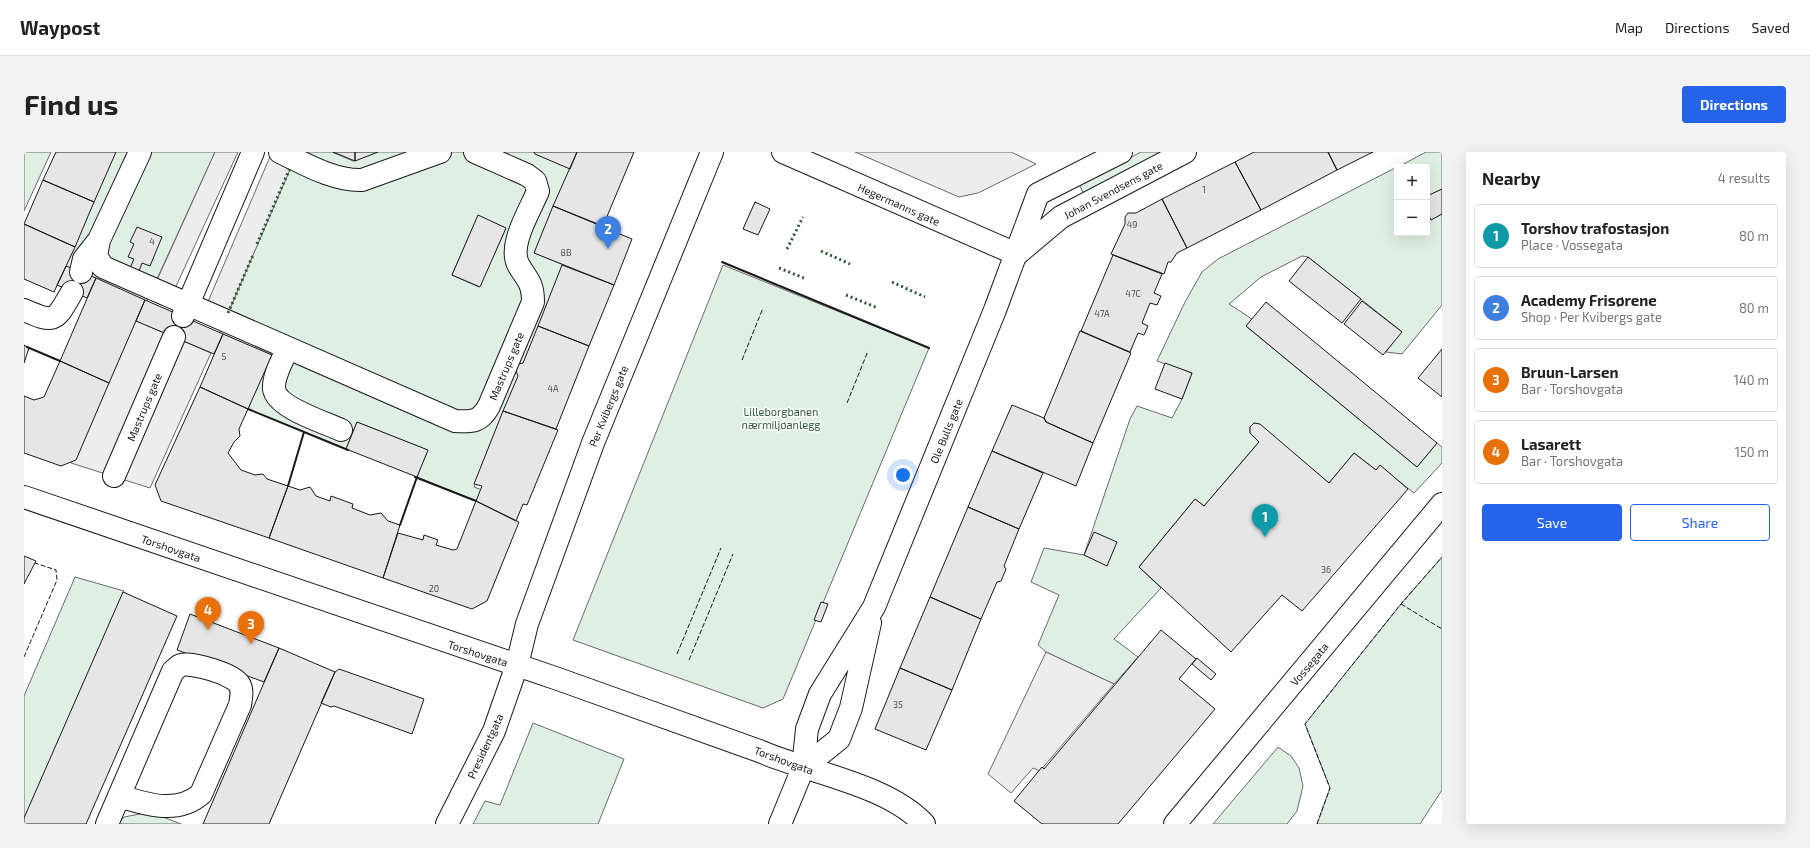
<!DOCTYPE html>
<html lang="en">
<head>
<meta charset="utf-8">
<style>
  body { margin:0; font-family:"Exo 2",sans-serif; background:#f2f2f2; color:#222 }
  .controls { position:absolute; right:12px; top:12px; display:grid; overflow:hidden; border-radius:4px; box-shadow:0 4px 16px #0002 }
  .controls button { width:36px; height:36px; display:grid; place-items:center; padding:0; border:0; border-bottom:1px solid #e0e0e0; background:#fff; color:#222; font:20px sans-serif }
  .you { position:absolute; left:879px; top:323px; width:14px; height:14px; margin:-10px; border:3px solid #fff; border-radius:50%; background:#1a73e8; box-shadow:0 0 0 6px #1a73e833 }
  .badge { display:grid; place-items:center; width:26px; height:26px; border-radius:50%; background:#2563eb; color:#fff; font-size:13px; font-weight:700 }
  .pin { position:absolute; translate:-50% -33px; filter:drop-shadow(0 1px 2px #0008) }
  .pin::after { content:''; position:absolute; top:21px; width:14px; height:12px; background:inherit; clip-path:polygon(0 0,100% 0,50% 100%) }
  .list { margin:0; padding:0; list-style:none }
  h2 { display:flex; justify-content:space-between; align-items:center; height:52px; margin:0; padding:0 16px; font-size:17px }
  h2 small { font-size:13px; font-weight:400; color:#767676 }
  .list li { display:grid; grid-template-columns:26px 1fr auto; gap:12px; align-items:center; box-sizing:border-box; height:64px; margin:0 8px 8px; padding:0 8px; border:1px solid #e0e0e0; border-radius:4px }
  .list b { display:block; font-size:15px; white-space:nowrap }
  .list p { margin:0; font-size:13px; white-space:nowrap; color:#767676 }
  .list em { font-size:13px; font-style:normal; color:#767676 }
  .actions { display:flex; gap:8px; padding:12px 16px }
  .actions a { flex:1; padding:9px 0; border:1px solid #2563eb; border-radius:4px; text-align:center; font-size:14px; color:#2563eb }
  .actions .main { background:#2563eb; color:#fff }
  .map { position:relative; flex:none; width:1418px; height:672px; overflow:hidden; border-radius:4px }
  header { display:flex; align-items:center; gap:24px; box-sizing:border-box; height:56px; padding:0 20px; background:#fff; border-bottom:1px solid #e0e0e0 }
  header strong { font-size:19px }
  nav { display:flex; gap:22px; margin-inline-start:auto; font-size:14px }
  .intro { display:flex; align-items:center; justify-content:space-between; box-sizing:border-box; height:96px; padding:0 24px }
  h1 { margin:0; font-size:28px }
  .button { padding:10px 18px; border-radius:4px; background:#2563eb; color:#fff; font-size:14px; font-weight:700 }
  main { display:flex; gap:24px; padding:0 24px }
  aside { flex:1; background:#fff; border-radius:4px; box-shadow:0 4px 16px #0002 }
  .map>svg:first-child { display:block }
  .green { fill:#e0efe3; stroke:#6a6a6a; fill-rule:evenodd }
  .parking { fill:#ededed; stroke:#6a6a6a }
  .building { fill:#e6e6e6; stroke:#1a1a1a }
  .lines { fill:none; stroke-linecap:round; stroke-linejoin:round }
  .minor-casing { stroke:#1a1a1a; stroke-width:24 }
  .minor { stroke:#fff; stroke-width:22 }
  .hedge { stroke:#2b5a34; stroke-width:3; stroke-dasharray:2 3; stroke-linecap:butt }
  .fence { stroke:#1a1a1a; stroke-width:1; stroke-dasharray:5 2; stroke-linecap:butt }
  .wall { stroke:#1a1a1a; stroke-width:2 }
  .labels { text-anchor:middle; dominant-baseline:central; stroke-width:3; stroke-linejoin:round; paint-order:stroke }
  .number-label { font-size:9px; fill:#4d4d4d }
  .street-label { font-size:11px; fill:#1a1a1a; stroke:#fff }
  .park-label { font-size:11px; fill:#2b5a34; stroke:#fff }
</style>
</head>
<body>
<header>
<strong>Waypost</strong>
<nav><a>Map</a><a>Directions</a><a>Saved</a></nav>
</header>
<div class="intro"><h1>Find us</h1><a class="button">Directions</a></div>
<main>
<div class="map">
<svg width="1418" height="672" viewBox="0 0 1418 672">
  <rect width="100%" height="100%" fill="#fff"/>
  <path class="green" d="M0,0H27L0,59Z
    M88,0H191L122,151L57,120L37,113Z
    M273,0H308L329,9L353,0H509L547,17L511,101L540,113L450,335L458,338L452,349L393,325L403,298L333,270L322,297L224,257L245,204L195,182ZM454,64L482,76L455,135L428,123Z
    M1117,0H1141L1060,42L1055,32Z
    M1402,0H1418V153L1378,202L1362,200L1377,179L1284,105L1278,104L1237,125L1205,152L1228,167L1223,175L1393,315L1413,291L1418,295V311L1390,341L1356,314L1352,318L1330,301L1305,331L1234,272L1230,271L1226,275V281L1235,290L1180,354L1171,347L1115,415L1137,436L1090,487L1114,505L1090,532L1022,500L1014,493L1035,443L1007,430L1020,396L1060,403L1106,267L1113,254L1148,266L1158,247L1168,221L1133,209L1161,150L1178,120L1194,107L1373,15V81H1403V15H1374Z
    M699,113L905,196L759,547L739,556L549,488Z
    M1418,405V638L1396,672H1293L1306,636L1281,572L1377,452Z
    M51,425L100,439L0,671V544Z
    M509,571L600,607L574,672H449L461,649L476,653Z
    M1254,595L1267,604L1275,616L1279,634L1273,659L1263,672H1189Z
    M126,660L157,672H94L100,665Z"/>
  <path class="parking" d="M191,0H214L147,145L129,137Z
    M248,0L271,6L201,168L180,159Z
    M831,0H987L1012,12L954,41L935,45Z
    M110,168L187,201L126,336L47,311Z
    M1022,500L1090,532L1016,619L1009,616L987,641L964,622Z"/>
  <path class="building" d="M32,0H92L70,50L19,28Z
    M309,0H331V9Z
    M331,0H354L331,9Z
    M510,0H553L546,17L511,2Z
    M553,0H610L579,74L529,54Z
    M1230,0H1304L1313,18L1237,58L1211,10Z
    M1304,0H1349L1313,18Z
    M1211,10L1237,58L1163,96L1138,47Z
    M19,28L70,50L51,95L0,72Z
    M1418,37V62L1407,68L1403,60V44Z
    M1138,47L1163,96L1153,101L1147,110H1144L1140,122L1087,102L1101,72V65L1104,61H1112Z
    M731,50L746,57L734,83L719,77Z
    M529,54L608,87L590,133L510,101Z
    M454,63L482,76L456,135L428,123Z
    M0,72L51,95L30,140L0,127Z
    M113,75L138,85L126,114L118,111L115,119L106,116L110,107L104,105L110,92L106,90Z
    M1089,103L1138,122L1130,141L1137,144L1133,153L1126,151L1118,171L1124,174L1120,183L1114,181L1106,200L1057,179Z
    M1284,105L1337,147L1318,171L1265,129Z
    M538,113L590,133L565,194L514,174Z
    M42,114L72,126L63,146L33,133Z
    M72,126L121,148L85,231L36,209Z
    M121,148L199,182L190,202L112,169Z
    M1338,149L1378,180L1359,203L1320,172Z
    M1242,150L1413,291L1393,315L1222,174Z
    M514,174L565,194L532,277L479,259L494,224L492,219L494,212L499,211Z
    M1056,179L1107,201L1069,291L1022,270L1020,266Z
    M199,182L248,203L224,257L176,235Z
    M0,193L5,196L0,211Z
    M1418,197V245L1394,226Z
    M36,209L85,231L52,308L37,314L0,301V244L10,248L20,245Z
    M1141,211L1168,221L1158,247L1131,237Z
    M176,235L224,257L215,277L216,284L210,290L204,301L217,318L231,323L239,322L243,327L264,334L245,386L137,349L131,333Z
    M988,253L1020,266L1022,270L1069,291L1052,334L968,299Z
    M479,259L534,278L503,353L499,352L492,369L452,349L458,334L450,332Z
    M333,270L404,298L393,325L322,297Z
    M1230,271L1236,272L1305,331L1330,301L1352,318L1356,313L1384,337L1278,459L1258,443L1207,500L1115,415L1171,347L1180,354L1235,290L1226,281V275Z
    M968,299L1019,321L995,377L944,355Z
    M264,334L276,338L286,335L292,344L306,349L307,344L329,352L328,356L346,363L357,361L364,369L376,373L359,426L245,386Z
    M452,349L495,370L463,449L448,457L359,426L374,381L399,388L400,383L414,388L412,393L429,398L433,397Z
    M944,355L995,377L980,414L982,417L977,429L973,430L957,467L906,445Z
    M1070,380L1093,390L1083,414L1060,403Z
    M0,404L12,409L0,432Z
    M99,440L153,464L62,672H0V666Z
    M906,445L957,467L928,538L876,516Z
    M797,450L804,452L797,470L790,468Z
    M166,462L255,496L240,530L153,498Z
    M1137,478L1172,507L1155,527L1191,557L1094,672H1018L990,649L1018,615L1020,617Z
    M255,496L311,520L245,672H179Z
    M1173,506L1192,522L1187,528L1168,512Z
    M876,516L928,538L902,598L851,577Z
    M315,517L400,547L388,582L310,554L307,555L297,551L311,520Z"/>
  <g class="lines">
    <defs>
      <path id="minor" d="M116,0L75,88L72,104L79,115L431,269C449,270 456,270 465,254L509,150C509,131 504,129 495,114C483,94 506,59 514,39L511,29L503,23L451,0
        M256,0C281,12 310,29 338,28L416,0
        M759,0L992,102
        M993,102L1037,65L1161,0
        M57,120L60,107L75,88
        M0,158C32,172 31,169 48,140
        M159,164L229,0
        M264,196C259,207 249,224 250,237C253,256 300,270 317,278
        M90,324L150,185
        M0,345L534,527L738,600C787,621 864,633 900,672
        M779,616L815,587L827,556L846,471
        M83,672L149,519C152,517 154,514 157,513C168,510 209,522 215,532C219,537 217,547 216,553L177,642C153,663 122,652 95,644
        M423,672L470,579L493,513L503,472L569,291L688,0
        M756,672L779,616L783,577L796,542L850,455L971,158L1014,42L1097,0
        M1151,672L1418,352"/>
    </defs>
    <use href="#minor" class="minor-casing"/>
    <use href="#minor" class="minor"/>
    <path class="hedge" d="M233,92L266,16
      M763,97L779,65
      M797,99L826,112
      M755,116L780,126
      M868,130L901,145
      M822,143L854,156
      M204,161L229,103"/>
    <path class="fence" d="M718,208L739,156
      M823,251L844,199
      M1377,452L1418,477
      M653,502L697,396
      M0,505L33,428L32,418L11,411
      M665,508L709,402
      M1293,672L1306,636L1281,572L1377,452L1418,405"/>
    <path class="wall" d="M698,110L905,196
      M3,195L36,209
      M224,257L324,298
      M391,325L452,349
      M264,334L280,280
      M376,373L393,325"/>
  </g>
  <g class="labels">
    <g class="number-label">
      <text x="1180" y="37">1</text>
      <text x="1108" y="72">49</text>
      <text x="128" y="89">4</text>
      <text x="542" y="100">8B</text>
      <text x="1109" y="141">47C</text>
      <text x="1078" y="161">47A</text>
      <text x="200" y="204">5</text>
      <text x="529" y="236">4A</text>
      <text x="1302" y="417">36</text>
      <text x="410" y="436">20</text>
      <text x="874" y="552">35</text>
    </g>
    <g class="street-label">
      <text transform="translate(1089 38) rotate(-28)">Johan Svendsens gate</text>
      <text transform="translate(875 52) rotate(24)">Hegermanns gate</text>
      <text transform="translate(482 214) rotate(-67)">Mastrups gate</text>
      <text transform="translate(584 254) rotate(-68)">Per Kvibergs gate</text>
      <text transform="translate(120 255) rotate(-67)">Mastrups gate</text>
      <text transform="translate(922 279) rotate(-68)">Ole Bulls gate</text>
      <text transform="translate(147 396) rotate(19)">Torshovgata</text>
      <text transform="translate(454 501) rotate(18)">Torshovgata</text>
      <text transform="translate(1285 512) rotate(-50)">Vossegata</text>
      <text transform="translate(461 594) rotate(-65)">Presidentgata</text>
      <text transform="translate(760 608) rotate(20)">Torshovgata</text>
    </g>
    <g class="park-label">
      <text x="757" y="259">Lilleborgbanen<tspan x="757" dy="13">nærmiljøanlegg</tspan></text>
    </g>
  </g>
</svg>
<div class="controls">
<button>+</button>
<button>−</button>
</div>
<div class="you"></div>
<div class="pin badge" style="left:1241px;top:385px;background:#0f9aa8">1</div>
<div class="pin badge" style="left:584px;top:97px;background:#3f7fe0">2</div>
<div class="pin badge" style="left:227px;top:492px;background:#e8710a">3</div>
<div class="pin badge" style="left:184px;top:478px;background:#e8710a">4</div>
</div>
<aside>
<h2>Nearby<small>4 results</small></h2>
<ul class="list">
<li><span class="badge" style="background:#0f9aa8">1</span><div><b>Torshov trafostasjon</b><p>Place · Vossegata</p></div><em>80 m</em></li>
<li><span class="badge" style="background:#3f7fe0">2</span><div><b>Academy Frisørene</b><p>Shop · Per Kvibergs gate</p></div><em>80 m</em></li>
<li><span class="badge" style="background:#e8710a">3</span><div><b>Bruun-Larsen</b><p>Bar · Torshovgata</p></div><em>140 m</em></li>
<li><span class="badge" style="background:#e8710a">4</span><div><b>Lasarett</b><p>Bar · Torshovgata</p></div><em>150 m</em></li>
</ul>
<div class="actions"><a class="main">Save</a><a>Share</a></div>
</aside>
</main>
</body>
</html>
